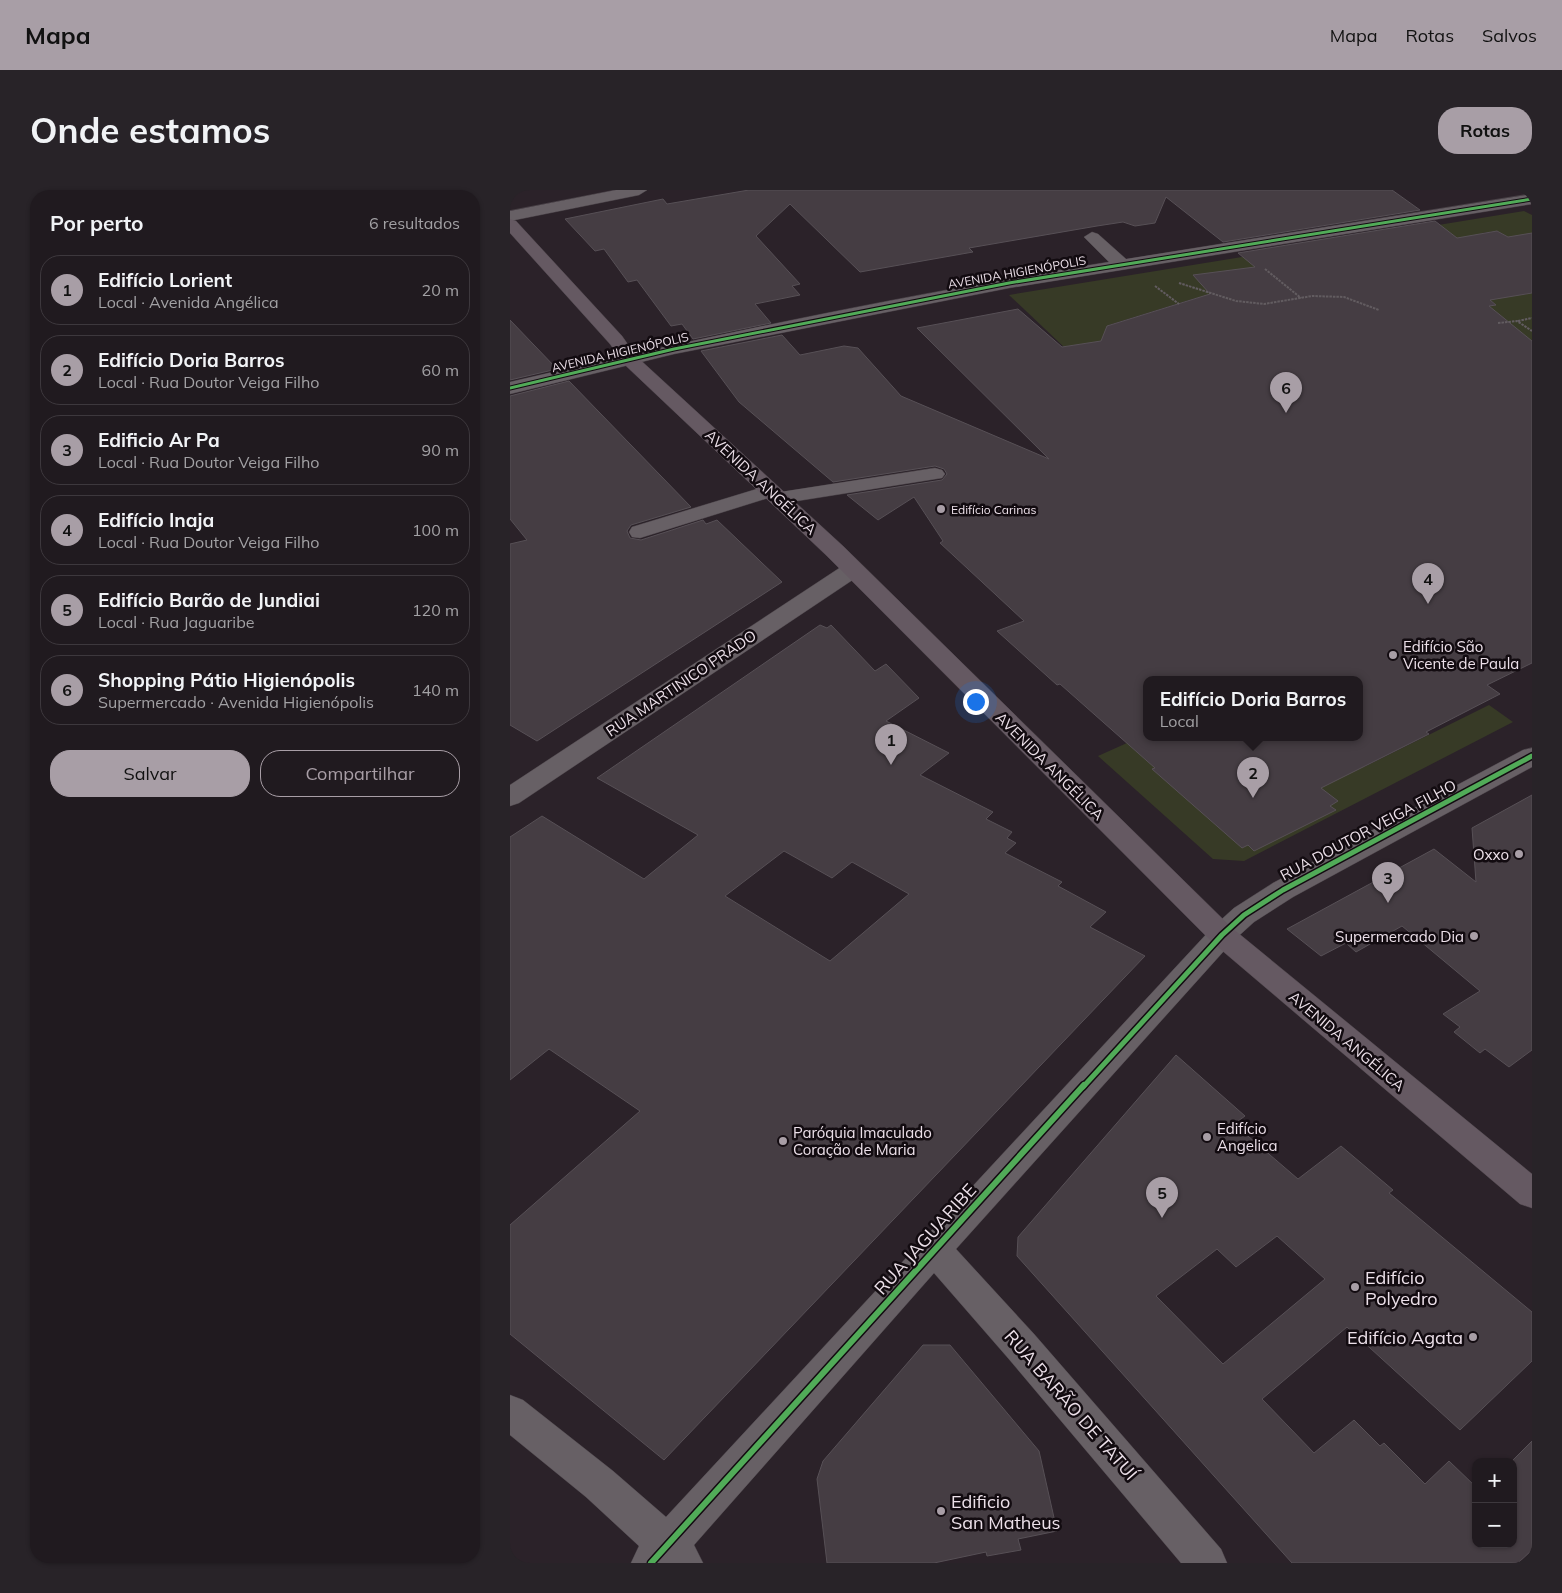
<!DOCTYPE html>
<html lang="pt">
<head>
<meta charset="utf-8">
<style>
  body { margin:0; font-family:Mulish,sans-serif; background:#282328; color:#f1f3f6 }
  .controls { position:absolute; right:15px; bottom:15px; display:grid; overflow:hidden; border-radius:10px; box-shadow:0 1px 4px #0004 }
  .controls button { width:45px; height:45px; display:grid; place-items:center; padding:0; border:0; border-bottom:1px solid #3d383d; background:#201a1f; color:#f1f3f6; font:25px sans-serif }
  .you { position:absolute; left:465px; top:511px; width:18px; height:18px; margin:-12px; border:4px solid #fff; border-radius:50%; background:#1a73e8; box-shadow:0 0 0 8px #1a73e833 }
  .badge { display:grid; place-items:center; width:32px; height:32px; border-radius:50%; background:#a89ea6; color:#111; font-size:16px; font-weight:700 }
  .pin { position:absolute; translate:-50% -41px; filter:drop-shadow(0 1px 2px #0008) }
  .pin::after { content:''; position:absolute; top:26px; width:18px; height:15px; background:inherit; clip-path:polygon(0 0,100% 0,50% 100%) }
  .popup { position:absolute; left:633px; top:486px; width:220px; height:65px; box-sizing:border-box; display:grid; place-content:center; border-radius:10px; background:#201a1f; filter:drop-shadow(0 1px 4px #0005); font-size:16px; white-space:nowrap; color:#a2a1a4 }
  .popup b { font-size:19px; color:#f1f3f6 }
  .popup::after { content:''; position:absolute; left:50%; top:100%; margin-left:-10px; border:10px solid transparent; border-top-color:#201a1f }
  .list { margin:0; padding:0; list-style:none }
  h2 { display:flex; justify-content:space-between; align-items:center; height:65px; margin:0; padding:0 20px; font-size:21px }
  h2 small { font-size:16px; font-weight:400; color:#a2a1a4 }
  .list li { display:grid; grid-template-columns:32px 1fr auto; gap:15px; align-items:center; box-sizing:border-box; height:70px; margin:0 10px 10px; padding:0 10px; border:1px solid #3d383d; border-radius:20px }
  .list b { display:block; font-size:19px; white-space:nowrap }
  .list p { margin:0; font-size:16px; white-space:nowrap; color:#a2a1a4 }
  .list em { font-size:16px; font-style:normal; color:#a2a1a4 }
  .actions { display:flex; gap:10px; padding:15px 20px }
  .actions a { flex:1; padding:11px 0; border:1px solid #a89ea6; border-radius:20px; text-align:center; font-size:18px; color:#a89ea6 }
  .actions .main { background:#a89ea6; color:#111 }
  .map { position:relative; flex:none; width:1022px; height:1373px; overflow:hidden; border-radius:20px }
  header { display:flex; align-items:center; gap:30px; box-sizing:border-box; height:70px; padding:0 25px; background:#a89ea6; color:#111 }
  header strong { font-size:24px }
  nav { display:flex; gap:28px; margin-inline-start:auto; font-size:18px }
  .intro { display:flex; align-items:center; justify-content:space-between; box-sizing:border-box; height:120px; padding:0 30px }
  h1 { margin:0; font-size:35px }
  .button { padding:12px 22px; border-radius:20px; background:#a89ea6; color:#111; font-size:18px; font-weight:700 }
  main { display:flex; gap:30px; padding:0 30px }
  aside { flex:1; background:#201a1f; border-radius:20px; box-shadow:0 1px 4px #0004 }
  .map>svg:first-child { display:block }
  .green { fill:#373a26 }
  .building { fill:#453d43; stroke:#575056; fill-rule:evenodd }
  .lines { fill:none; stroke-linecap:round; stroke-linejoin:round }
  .minor-casing { stroke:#463e44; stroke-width:1 }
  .major-casing { stroke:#463e44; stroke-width:1 }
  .path { stroke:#625c60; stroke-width:2; stroke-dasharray:2.5 1; stroke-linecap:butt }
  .minor { fill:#676065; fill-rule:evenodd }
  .major { fill:#655962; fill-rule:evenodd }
  .cycleway-far2-casing { stroke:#120b10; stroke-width:5 }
  .cycleway-far1-casing { stroke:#120b10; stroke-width:8 }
  .cycleway-casing { stroke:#120b10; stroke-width:9 }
  .cycleway-far2 { stroke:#51ab58; stroke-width:3 }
  .cycleway-far1 { stroke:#51ab58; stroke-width:5 }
  .cycleway { stroke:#51ab58; stroke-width:6 }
  .poi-dot { fill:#a89ea6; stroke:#120b10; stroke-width:2 }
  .labels { text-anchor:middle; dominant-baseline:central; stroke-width:5; stroke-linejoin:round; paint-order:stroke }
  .far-street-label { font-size:12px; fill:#ece0e9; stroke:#120b10 }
  .far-poi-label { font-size:12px; fill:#ece0e9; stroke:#120b10; text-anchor:start }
  .street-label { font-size:15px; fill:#ece0e9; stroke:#120b10 }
  .poi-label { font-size:15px; fill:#ece0e9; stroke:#120b10; text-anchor:start }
  .near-street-label { font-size:18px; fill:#ece0e9; stroke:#120b10 }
  .near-poi-label { font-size:18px; fill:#ece0e9; stroke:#120b10; text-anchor:start }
</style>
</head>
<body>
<header>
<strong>Mapa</strong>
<nav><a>Mapa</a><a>Rotas</a><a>Salvos</a></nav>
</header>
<div class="intro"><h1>Onde estamos</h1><a class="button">Rotas</a></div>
<main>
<aside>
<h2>Por perto<small>6 resultados</small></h2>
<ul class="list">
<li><span class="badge">1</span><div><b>Edifício Lorient</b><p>Local · Avenida Angélica</p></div><em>20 m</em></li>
<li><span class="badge">2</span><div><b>Edifício Doria Barros</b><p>Local · Rua Doutor Veiga Filho</p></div><em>60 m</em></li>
<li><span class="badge">3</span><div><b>Edificio Ar Pa</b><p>Local · Rua Doutor Veiga Filho</p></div><em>90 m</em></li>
<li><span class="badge">4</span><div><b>Edifício Inaja</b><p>Local · Rua Doutor Veiga Filho</p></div><em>100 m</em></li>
<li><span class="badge">5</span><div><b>Edifício Barão de Jundiai</b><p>Local · Rua Jaguaribe</p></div><em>120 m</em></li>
<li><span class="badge">6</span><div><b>Shopping Pátio Higienópolis</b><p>Supermercado · Avenida Higienópolis</p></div><em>140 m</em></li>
</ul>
<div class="actions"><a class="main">Salvar</a><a>Compartilhar</a></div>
</aside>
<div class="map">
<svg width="1022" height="1373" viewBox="0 0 1022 1373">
  <rect width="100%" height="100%" fill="#2b2229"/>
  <path class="green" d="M1014,21L1022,25V48L998,47L987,41L972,43L948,61L1012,105L1022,103V157L979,116L985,114L970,102L686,108L599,135L604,149L554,157L499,105Z
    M979,515L1003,532L734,671L703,669L588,566L637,544V547H799L832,572L841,568L854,577Z"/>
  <path class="building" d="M239,0H882L910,20L713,52L656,7L645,33L625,36L613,32L587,36L459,58L463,62L350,82L280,14L246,46L290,94L282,96L290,105L245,114L261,133L183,149L172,134L161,136L127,90L118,92L94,59L85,61L55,29L153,9L157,14Z
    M925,31L947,48L987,41L998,47L1022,43V103L980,110L986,115L979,116L1022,151V473L977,495L990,504L916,542L919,544L811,598L828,611L820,616L826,620L744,661L738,655L732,658L642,579L645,578L550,494L547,495L487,441L514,431L430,353L433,351L404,307L368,330L337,305L432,290L437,284L434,279L425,276L323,292L229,212L191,161L272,145L290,165L334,156L348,158L391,206L539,269L407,138L508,119L552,157L591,151L597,136L700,104L683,85L745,77L728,63ZM637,489H849V547H637Z
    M0,130L47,179L0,190Z
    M59,191L181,317L121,335L117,341L120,348L131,350L193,330L196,334L207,330L272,392L27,551L0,535V354L17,350L0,329V206Z
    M310,435L317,438L321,435L365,481L376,474L409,508L376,531L439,563L410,585L483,622L476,629L502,642L497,648L506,653L495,663L552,692L548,696L596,722L580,737L635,766L154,1270L0,1144V1035L130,921L39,859L0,890V647L32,626L134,689L188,645L87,588ZM274,661L322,688L342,672L399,704L320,771L215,706Z
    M1022,605V860L999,877L975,859L970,863L944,842L950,837L933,824L970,801L892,736L846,762L836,753L811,766L777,739L924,659L966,692L962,638Z
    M666,865L735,926L724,934L788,989L831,956L883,1000L879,1003L1022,1122V1171L950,1240L837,1137L752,1209L804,1263L844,1230L870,1256L874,1253L915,1294L939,1271L966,1297V1354H1003V1272H1001L1022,1251V1360L1008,1373H782L507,1066L508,1047ZM767,1046L815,1089L713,1174L646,1106L707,1059L726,1077Z
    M413,1155H440L529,1261L547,1341L508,1349L511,1360L477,1366L476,1362L424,1373H317L307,1289L313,1271Z"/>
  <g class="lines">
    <defs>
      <path id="minor" d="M106,0H137L129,5L0,31V21Z
        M1022,4V14L499,98L164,164L0,204V192C198,146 398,104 599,72L574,47L582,42L588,44L616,69Z
        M425,278L432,280L435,284L432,288L268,314L261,312L258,308L130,348L122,347L119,342L122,337L260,295L267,297L270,302Z
        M342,373L350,375L353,380L350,385L9,613L0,616V595L334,375Z
        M1022,558V577L783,707L744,732L722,752L446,1059L524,1144L711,1359L717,1373H671L498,1168L424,1083L184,1355L193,1373H121L129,1356L76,1307L0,1245V1205L13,1210L103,1281L156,1327L702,738L724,718L763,693L1013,560Z"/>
      <path id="major" d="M0,29L6,31L112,146L126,166L333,356L722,738L1022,984V1018L1010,1014L702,752L317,366L114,174L100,154L0,43Z"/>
    </defs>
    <use href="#minor" class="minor-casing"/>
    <use href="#major" class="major-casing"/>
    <path class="path" d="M755,79L791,108
      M669,93L726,111L754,114L802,106L834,107L869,120
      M645,96L669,114
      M1008,131L1022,128
      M988,133L1007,131L1022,141"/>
    <use href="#minor" class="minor"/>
    <use href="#major" class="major"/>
    <defs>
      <path id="cycleway-far2" d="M0,198L164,159L499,93L1022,9"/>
      <path id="cycleway-far1" d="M573,897L712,745L734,725L773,700L1022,566"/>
      <path id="cycleway" d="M141,1373L574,895"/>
    </defs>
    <use href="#cycleway-far2" class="cycleway-far2-casing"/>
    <use href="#cycleway-far1" class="cycleway-far1-casing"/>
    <use href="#cycleway" class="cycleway-casing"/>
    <use href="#cycleway-far2" class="cycleway-far2"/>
    <use href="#cycleway-far1" class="cycleway-far1"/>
    <use href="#cycleway" class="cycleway"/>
  </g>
  <g class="poi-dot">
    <circle cx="431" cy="319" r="5"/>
    <circle cx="883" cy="465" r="5"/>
    <circle cx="1009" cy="664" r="5"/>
    <circle cx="964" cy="746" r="5"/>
    <circle cx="697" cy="947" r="5"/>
    <circle cx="273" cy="951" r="5"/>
    <circle cx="845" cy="1097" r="5"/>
    <circle cx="963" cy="1147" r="5"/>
    <circle cx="431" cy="1321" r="5"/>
  </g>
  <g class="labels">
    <g class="far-street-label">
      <text transform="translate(507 82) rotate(-10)">AVENIDA HIGIENÓPOLIS</text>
      <text transform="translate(110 162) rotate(-13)">AVENIDA HIGIENÓPOLIS</text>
    </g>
    <g class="far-poi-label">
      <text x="441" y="319">Edifício Carinas</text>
    </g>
    <g class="street-label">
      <text transform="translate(251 292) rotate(43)">AVENIDA ANGÉLICA</text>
      <text transform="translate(171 493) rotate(-34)">RUA MARTINICO PRADO</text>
      <text transform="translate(540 576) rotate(45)">AVENIDA ANGÉLICA</text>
      <text transform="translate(858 640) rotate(-28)">RUA DOUTOR VEIGA FILHO</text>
      <text transform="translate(837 851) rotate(40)">AVENIDA ANGÉLICA</text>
    </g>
    <g class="poi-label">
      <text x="893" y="456">Edifício São<tspan x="893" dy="17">Vicente de Paula</tspan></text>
      <text x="999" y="664" text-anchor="end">Oxxo</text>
      <text x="954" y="746" text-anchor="end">Supermercado Dia</text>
      <text x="707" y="938">Edifício<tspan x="707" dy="17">Angelica</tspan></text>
      <text x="283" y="942">Paróquia Imaculado<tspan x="283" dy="17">Coração de Maria</tspan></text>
    </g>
    <g class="near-street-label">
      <text transform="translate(415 1049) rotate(-48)">RUA JAGUARIBE</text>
      <text transform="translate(561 1215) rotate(49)">RUA BARÃO DE TATUÍ</text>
    </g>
    <g class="near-poi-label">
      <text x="855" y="1087">Edifício<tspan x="855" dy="21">Polyedro</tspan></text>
      <text x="953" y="1147" text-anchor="end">Edifício Agata</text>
      <text x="441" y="1311">Edificio<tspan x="441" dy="21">San Matheus</tspan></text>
    </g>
  </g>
</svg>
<div class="controls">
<button>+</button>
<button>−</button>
</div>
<div class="you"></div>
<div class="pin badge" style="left:381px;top:575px">1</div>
<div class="pin badge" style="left:743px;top:608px">2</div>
<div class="popup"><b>Edifício Doria Barros</b>Local</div>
<div class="pin badge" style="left:878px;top:713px">3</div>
<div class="pin badge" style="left:918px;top:414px">4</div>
<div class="pin badge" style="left:652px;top:1028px">5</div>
<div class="pin badge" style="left:776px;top:223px">6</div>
</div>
</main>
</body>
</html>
